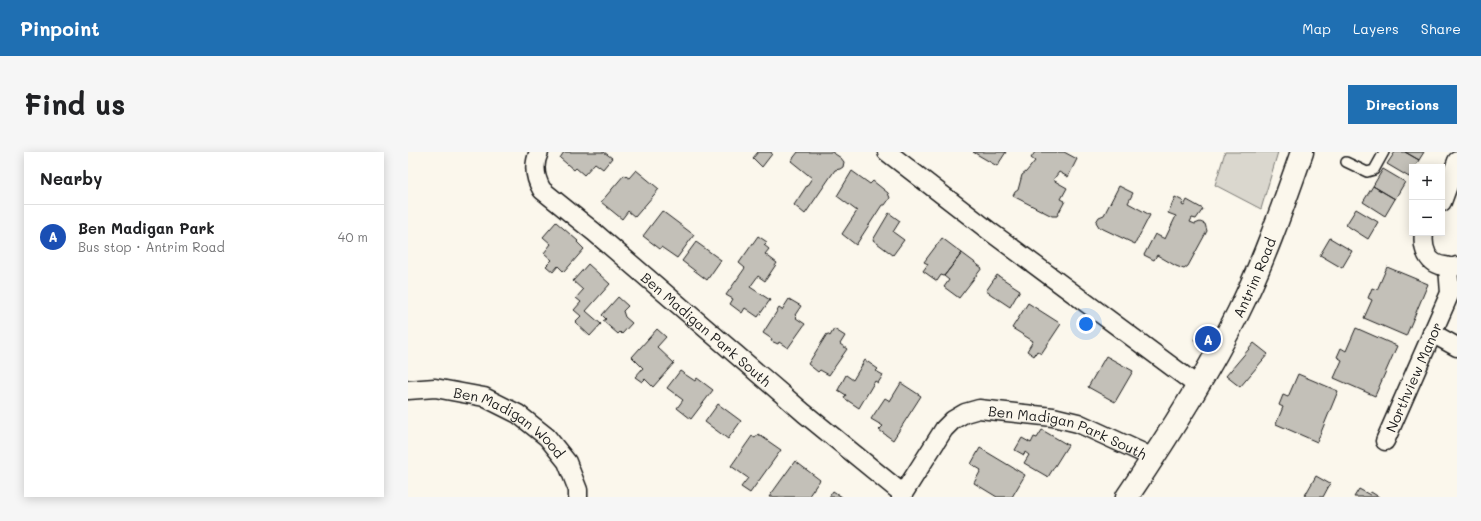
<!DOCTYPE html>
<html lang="en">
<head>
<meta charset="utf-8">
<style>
  body { margin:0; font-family:Mali,sans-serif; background:#f6f6f6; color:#202124 }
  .controls { position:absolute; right:12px; top:12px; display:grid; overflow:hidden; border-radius:0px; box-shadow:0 2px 10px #0003 }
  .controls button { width:36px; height:36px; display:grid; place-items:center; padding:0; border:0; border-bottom:1px solid #e0e0e0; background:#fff; color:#202124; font:20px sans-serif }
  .you { position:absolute; left:678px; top:172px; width:14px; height:14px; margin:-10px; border:3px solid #fff; border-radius:50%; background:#1a73e8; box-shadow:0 0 0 6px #1a73e833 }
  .badge { display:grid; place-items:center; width:26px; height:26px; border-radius:50%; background:#1f6fb2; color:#fff; font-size:13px; font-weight:700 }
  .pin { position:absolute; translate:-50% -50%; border:2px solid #fff; box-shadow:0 1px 4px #0006 }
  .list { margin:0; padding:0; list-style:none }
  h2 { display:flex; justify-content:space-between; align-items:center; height:52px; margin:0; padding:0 16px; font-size:17px }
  h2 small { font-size:13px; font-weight:400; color:#757577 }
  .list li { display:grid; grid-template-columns:26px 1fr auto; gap:12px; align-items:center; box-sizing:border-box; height:64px; padding:0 16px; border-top:1px solid #e0e0e0 }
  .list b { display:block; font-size:15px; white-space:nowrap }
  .list p { margin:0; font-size:13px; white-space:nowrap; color:#757577 }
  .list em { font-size:13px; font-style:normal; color:#757577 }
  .map { position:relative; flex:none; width:1049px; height:345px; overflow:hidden; border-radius:0px }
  header { display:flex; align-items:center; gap:24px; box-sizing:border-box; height:56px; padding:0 20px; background:#1f6fb2; color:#fff }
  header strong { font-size:19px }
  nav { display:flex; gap:22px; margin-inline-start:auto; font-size:14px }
  .intro { display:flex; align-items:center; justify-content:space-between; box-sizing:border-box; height:96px; padding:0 24px }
  h1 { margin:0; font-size:28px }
  .button { padding:10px 18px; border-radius:0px; background:#1f6fb2; color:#fff; font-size:14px; font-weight:700 }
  main { display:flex; gap:24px; padding:0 24px }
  aside { flex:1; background:#fff; border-radius:0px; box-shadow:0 2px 10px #0003 }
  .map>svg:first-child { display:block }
  .green { fill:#dad7ce; stroke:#7b7a75 }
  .building { fill:#c3c0b8; stroke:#1c1c1c }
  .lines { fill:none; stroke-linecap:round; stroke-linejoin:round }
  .lane-casing { stroke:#1c1c1c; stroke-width:12 }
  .street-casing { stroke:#1c1c1c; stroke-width:21 }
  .primary-casing { stroke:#1c1c1c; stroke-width:25 }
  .lane { stroke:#fbf7ec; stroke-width:9 }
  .street { stroke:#fbf7ec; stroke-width:18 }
  .primary { stroke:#fbf7ec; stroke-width:22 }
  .labels { text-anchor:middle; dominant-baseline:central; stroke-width:3.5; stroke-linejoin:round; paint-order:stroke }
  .street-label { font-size:14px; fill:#1c1c1c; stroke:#fbf7ec }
</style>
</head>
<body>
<header>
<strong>Pinpoint</strong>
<nav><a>Map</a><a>Layers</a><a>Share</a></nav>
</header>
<div class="intro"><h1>Find us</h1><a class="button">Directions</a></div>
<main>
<aside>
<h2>Nearby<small></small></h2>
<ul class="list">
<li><span class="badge" style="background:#1a4fb4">A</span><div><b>Ben Madigan Park</b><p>Bus stop · Antrim Road</p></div><em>40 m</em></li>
</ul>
</aside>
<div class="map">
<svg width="1049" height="345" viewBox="0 0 1049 345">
  <rect width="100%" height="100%" fill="#fbf7ec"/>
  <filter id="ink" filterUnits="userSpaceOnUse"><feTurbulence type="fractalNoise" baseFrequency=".025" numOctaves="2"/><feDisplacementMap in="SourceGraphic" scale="8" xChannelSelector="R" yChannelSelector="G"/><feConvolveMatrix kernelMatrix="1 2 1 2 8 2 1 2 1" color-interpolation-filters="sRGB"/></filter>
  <g filter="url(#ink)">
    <path class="green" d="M817,0H870L853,57L807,33Z"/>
    <path class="building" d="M156,0H196L204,6L195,17L187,11L176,23L168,16L166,18L152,6Z
      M350,0H363L364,2L354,15L345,6Z
      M390,0H424L433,6L436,10L435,15L432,17L427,18L397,62L386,53L404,26L383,9Z
      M565,0H598L589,14Z
      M627,0H656L669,7L660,25L651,20L645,28L659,36L653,47L657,49L649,64H644L605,44L607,40L610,38L614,23L618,20L627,9L623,6Z
      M987,0H997L1011,8L1007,15H1004V21L1001,25L979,12Z
      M997,0H1016L1011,8Z
      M975,17L997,30L987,47L965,34Z
      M228,18L251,37L227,65L220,59L214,67L193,50L216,23L221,26Z
      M444,19L462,32L465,29L480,41L482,46L477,53H474L448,93L434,82L449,59L429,44Z
      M711,34L725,41L720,51L742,63L727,92L691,75L688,70L691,65L696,63Z
      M965,34L987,47L977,64L955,50Z
      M767,45L775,49L774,53L776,54L779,48L795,57L788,67L784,66L782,70L787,72L792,70L797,72L799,79L780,114L776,117L768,114L749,103L746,108L736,103L747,82L757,87L768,64L760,61Z
      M948,57L970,70L960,87L938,73Z
      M254,59L286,83L269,106L253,95L252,97L235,84Z
      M481,61L492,69L485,80L496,88L485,103L465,88Z
      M148,70L170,89L169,90L176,97L156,120L150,114L145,120L138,114L144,108L136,101L143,92L135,85Z
      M350,84L359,90L356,93L361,97L357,102L369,111L357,129L350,124L342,135L362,148L350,165L337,156L334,161L322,152L325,147L318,143L337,116L331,111Z
      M534,86L554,101L536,124L533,123L529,129L515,119L520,112L516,110Z
      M922,86L944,99L934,116L912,103Z
      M288,90L313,108L299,128L274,109Z
      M554,101L574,116L551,146L536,135L541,128L536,124Z
      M180,112L202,132L178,159L193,172L182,184L167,170L173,164L166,158L173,150L168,146L175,138L165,129Z
      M979,115L1020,132L998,184L956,166L964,148L960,146L964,136L969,138Z
      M589,123L612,138L602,155L578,139Z
      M210,145L220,154L215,159L217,165L224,171L214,182L212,180L210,182L195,169L198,167L194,163Z
      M381,147L393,154L387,163L389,165L388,166L397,172L380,196L371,190L370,192L363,189L364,187L355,181L371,156L374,158Z
      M620,151L653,172L633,202L629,199L626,204L619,199L625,189L604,176Z
      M948,176L989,194L967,244L926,226L934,208L929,205L933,196L938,199Z
      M249,177L258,185L249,195L266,211L245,235L237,227L234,230L227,225L235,216L224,205Z
      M426,177L437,184L432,192L439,197L421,223L412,218L410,220L400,212L419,182L422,184Z
      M793,177L796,179L789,190L786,188Z
      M846,191L860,202L832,235L818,224Z
      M698,204L725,219L707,250L680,235Z
      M457,208L470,217L468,219L475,223L470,231L467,229L451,256L436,246L438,243L430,238L438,223L445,228Z
      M272,219L287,229L289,226L305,238L283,267L269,256L275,248L259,236Z
      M890,222L930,239L909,290L868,272L875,255L871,253L875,243L880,245Z
      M493,231L513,244L485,288L471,278L475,274L463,267L477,246L482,249Z
      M310,252L333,269L320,287L297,270Z
      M634,278L660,293L640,325L616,311L621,303L617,300L616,303L607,298L614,286L623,291L626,285L629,286Z
      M350,282L373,298L342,341L333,335L340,326L323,314L344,284L347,286Z
      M572,296L617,323L604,345H589L566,331L573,318L563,312Z
      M387,309L412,328L400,345H361Z
      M908,324L922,332L915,345H896Z
      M951,337L962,343L963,340L971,345H946Z
      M425,339L434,345H421Z"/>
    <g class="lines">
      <defs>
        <path id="lane" d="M938,10L959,20L966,18L976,0"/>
        <g id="street">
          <path id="s1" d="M131,0C125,13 127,26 134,38L186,80L396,261L495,342"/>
          <path d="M479,0L580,78L790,234"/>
          <path d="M1034,50L1049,9"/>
          <path d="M1016,81C1014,96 1019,113 1037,114C1041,115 1045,116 1049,114"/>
          <path d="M1024,181L1049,195"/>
          <path id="s2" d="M0,238L27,236L76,245L110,262L139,285L159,310L170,338V345"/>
          <path id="s3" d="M977,289L1042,141L1040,115"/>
          <path id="s4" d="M493,345L536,277L545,268L557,261L571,257L645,265L670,271L733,300L745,307"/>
        </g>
        <g id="primary">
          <path id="s5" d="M719,345C759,286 798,225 830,161C856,109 875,54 894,0"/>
        </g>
      </defs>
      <use href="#lane" class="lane-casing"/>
      <use href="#street" class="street-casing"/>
      <use href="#primary" class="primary-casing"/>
      <use href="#lane" class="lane"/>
      <use href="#street" class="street"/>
      <use href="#primary" class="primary"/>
    </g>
  </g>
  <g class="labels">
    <g class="street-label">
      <text stroke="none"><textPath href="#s5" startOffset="254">Antrim Road</textPath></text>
      <text stroke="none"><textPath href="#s1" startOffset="255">Ben Madigan Park South</textPath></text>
      <text stroke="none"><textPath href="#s3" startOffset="70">Northview Manor</textPath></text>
      <text stroke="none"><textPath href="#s2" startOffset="111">Ben Madigan Wood</textPath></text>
      <text stroke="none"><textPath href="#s4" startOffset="214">Ben Madigan Park South</textPath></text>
    </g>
  </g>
</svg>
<div class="controls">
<button>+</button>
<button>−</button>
</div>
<div class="you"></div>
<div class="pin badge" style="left:800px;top:187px;background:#1a4fb4">A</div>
</div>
</main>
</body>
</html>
